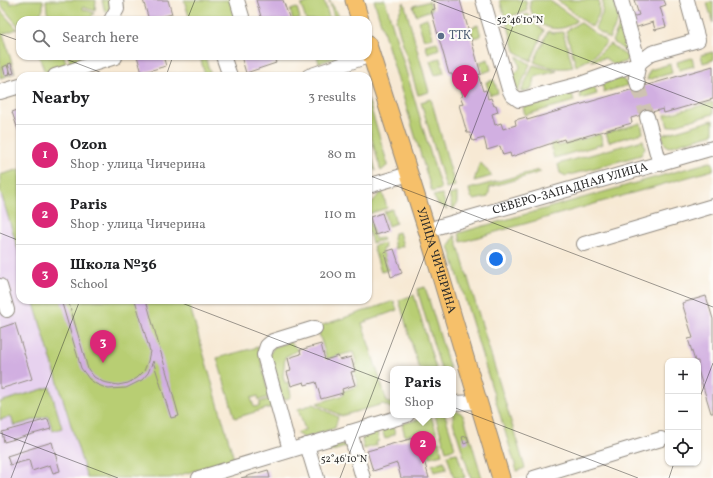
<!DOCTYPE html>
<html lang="en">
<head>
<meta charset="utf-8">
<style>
  body { margin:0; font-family:Vollkorn,serif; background:#f2f2f2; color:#202124 }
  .controls { position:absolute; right:12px; bottom:12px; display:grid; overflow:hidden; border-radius:8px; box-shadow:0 1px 3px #0004 }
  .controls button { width:36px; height:36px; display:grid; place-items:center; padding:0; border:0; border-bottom:1px solid #e0e0e0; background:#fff; color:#202124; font:20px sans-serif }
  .you { position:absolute; left:496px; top:259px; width:14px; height:14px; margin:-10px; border:3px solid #fff; border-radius:50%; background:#1a73e8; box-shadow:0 0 0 6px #1a73e833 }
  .badge { display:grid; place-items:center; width:26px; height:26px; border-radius:50%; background:#db2777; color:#fff; font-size:13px; font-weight:700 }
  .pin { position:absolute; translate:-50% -33px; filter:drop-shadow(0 1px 2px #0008) }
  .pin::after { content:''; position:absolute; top:21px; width:14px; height:12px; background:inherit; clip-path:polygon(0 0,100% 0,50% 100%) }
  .popup { position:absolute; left:390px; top:366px; width:66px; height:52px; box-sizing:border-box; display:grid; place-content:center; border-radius:8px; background:#fff; filter:drop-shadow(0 1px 3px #0005); font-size:13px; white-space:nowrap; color:#757577 }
  .popup b { font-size:15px; color:#202124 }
  .popup::after { content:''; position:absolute; left:50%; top:100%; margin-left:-8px; border:8px solid transparent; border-top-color:#fff }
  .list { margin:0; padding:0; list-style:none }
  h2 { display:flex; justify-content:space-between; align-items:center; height:52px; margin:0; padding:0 16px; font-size:17px }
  h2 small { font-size:13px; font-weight:400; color:#757577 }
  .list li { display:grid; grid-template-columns:26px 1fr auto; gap:12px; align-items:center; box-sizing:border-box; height:60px; padding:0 16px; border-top:1px solid #e0e0e0 }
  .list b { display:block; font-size:15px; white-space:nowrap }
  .list p { margin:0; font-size:13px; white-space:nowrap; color:#757577 }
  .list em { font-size:13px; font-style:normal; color:#757577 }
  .icon { flex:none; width:22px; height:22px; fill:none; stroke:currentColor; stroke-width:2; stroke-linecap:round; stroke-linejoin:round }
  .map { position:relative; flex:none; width:713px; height:478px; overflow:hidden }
  .search { position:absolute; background:#fff; box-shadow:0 1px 3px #0004; left:16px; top:16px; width:356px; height:44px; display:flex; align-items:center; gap:10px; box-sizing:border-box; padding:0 14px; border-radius:12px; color:#757577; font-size:15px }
  .panel { position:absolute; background:#fff; box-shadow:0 1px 3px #0004; left:16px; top:72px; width:356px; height:232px; border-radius:12px }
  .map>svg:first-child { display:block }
  .built { fill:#e7d2ef }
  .green { fill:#b8ce73; stroke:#727c4f }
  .building { fill:#d1afe1 }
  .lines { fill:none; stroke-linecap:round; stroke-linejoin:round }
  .minor-tunnel { stroke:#cec3b2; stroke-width:14; stroke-dasharray:14 7; stroke-linecap:butt }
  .minor-casing { stroke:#918a80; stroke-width:16 }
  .major-casing { stroke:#918a80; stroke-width:19 }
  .minor { stroke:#fff; stroke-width:14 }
  .major { stroke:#f6c06b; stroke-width:17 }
  .ticks { fill:none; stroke:#2b2b2b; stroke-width:1; stroke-opacity:0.45 }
  .service-dot { fill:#5c6f8a; stroke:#fdfcf7; stroke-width:1.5 }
  .labels { text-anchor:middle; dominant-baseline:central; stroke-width:4; stroke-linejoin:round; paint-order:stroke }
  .service-label { font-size:12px; fill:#4e5e75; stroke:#fdfcf7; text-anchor:start }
  .street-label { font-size:12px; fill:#2b2b2b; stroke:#fdfcf7 }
  .ticks-label { font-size:10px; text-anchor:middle; fill:#2b2b2b; stroke:#fdfcf7; stroke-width:4; stroke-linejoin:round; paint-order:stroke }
</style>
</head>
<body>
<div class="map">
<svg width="713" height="478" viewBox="0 0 713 478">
  <rect width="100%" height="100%" fill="#fdfcf7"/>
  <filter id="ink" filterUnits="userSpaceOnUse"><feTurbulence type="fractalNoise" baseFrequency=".025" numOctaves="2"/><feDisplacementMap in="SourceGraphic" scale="8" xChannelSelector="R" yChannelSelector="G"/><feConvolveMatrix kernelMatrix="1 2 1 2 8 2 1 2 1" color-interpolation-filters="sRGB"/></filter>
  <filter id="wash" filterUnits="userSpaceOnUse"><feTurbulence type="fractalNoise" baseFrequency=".012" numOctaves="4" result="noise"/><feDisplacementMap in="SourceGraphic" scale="16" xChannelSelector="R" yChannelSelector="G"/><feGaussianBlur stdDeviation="0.9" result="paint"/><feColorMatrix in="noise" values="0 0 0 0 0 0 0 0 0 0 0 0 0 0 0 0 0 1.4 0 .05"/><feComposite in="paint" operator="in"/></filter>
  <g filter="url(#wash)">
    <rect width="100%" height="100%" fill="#f7e9d4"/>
    <path class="built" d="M20,169V300H188L234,459L170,478H0V175Z"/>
    <path class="green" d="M0,0H9L11,4L24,0H43V9L36,20H20V28L0,4Z
      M46,0H96L95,11L83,7V9L94,13L89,20H66L67,17L64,16L63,20H52L47,11Z
      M102,0H113L109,11L105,12Z
      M184,0H233L239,20H190Z
      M315,0L324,1L330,20H306L301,5Z
      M329,0L342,20H335Z
      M374,0H385L441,189L432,192Z
      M500,0H526L527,11L505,18Z
      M530,0H549L577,20C559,38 528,26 530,0Z
      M557,0H599V14L592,27Z
      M603,0H614L619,18L609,39L595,28L602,14Z
      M429,1L432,10L416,15L413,6Z
      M713,1V23L707,3Z
      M404,2L429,92L418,95L396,20Z
      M297,8L300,18L293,20L290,10Z
      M0,10L17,29L3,34L15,73L0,78Z
      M528,14L536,25L544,30L531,61L515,51L507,22Z
      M427,18L433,37L424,40L418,21Z
      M580,22L607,42L590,59L576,66L566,31Z
      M621,23L629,52V54L612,41Z
      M478,25L481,36L473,38L470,28Z
      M548,31L552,33L563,32L573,67C560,70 546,67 534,62Z
      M437,42L439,49L428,53L425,45Z
      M610,44L628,57L625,62L614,65L605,58L591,61Z
      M713,52V60L703,63L701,55Z
      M39,56H64L68,69L51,74L44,70Z
      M68,56H101L72,68Z
      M200,56H205L211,76H205Z
      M317,56H341L319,63Z
      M517,56L530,64L518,92L515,90L512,76L520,68Z
      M440,58L444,73L435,75L430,61Z
      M692,58L694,66L679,70L677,62Z
      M488,59L491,70L483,73L480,62Z
      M670,64L672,73L647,80L650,70Z
      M533,65L557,71L535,77L534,83L531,89L521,92Z
      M621,78L629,85L604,92L602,84Z
      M494,80L498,93L490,95L486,82Z
      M594,86L597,94L581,99L579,91Z
      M572,93L574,101L525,115L523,107Z
      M368,99L388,165L381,171L368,126Z
      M431,99L455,186L446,188L421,102Z
      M713,102V114L668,127L665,115Z
      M713,120V134L668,147L665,144L662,135Z
      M641,123L643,133L609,142L606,133Z
      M600,134L603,144L554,158L550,143L556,141L558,146Z
      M643,140L645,148L641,155L566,176L560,173L558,164Z
      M368,144L376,171L368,164Z
      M480,162L492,176L474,181Z
      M710,162L713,163V170L461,242L459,233Z
      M20,169V256L0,190V175Z
      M539,170L541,172L490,187L488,197L474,200L471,197L469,189Z
      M382,191L387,208L368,214V207Z
      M457,193V203L453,210L449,195Z
      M442,194L447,209L438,204L433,196Z
      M392,209L396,223L388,226L384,212Z
      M368,215L375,239L382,238L383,240L372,243L368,229Z
      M399,232L403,246L395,249L393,239L394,233Z
      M455,235L525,468L517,471L449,246Z
      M384,243L385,248L382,249L388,270L381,272L373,246Z
      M425,287L450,369H441L417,289Z
      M414,295L436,369H419L399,300Z
      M33,300H188L234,459L170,478H87Z
      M394,301L397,310L362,323L387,402L393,404V409L383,404L341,416L317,403L344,395L343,391L358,386L354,372L356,371L355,365L357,364L353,352L327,359L317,327Z
      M290,342L298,350L285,357L283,376L285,383L288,382L291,395L289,398L283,400L269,355L274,347Z
      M258,347L269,397L259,400L258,396L251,398L254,407L260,406V402L270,399L272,407L235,418L217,358Z
      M50,387L62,428L53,431L48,416L14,426L11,416L0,420V402Z
      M314,404L338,417L335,428L304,438L296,433L305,430L298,409Z
      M453,410L461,413L464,417L482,478H471L453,422Z
      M435,415H445L455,448L446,451Z
      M431,416L437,434L424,438L422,431L405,436L402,424Z
      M393,427L395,434L385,439L382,430Z
      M377,432L379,441L376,442L377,445L364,449L362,441L363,438Z
      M439,441L442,454L430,457L426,445Z
      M347,443L348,446L330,452L329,449Z
      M457,453L465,478H454L447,455Z
      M444,461L447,469L434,472L432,465Z"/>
    <g id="blocks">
      <path class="building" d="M143,0H168L172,14L149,20Z
        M256,0H283L290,20H262Z
        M433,0H460L481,74L478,75L483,91L486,90L488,99L491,98L494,106L496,105L498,112L492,114L495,125L501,123L503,129L516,125L515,120L526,117L527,120L713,66V99L664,113L663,109L648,113L631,118L632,123L565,142L564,139L511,157L510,153L503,155L500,146L487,150L484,138L473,141L470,133H467L459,105L463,104L460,97L463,96L460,87L456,88L452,74H449L431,10L435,9Z
        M634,0H664L666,5L660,7L666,27L655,30L653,22L634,28L631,17L639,15Z
        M137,56H163L166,66L145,72L146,76H133L142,73Z
        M241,56H290L275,61L276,63L246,73Z
        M11,63L14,73L11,74L8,64Z
        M7,65L10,74L5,75L3,67Z
        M20,109V136L12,112Z
        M382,213L388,231L375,235L370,217Z
        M394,249L402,273L391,277L384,252Z
        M706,296L713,319V413H711L698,370V361H695L688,339L693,338L682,303Z
        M61,300H68L88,369L94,377L103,382L118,385L128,383L137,378L144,371L148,361L150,351L135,300H146L179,416L171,418L153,361L148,373L142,380L126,388L108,389L96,384L89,379L81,368Z
        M15,323L32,379L0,389V328Z
        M321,344L325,360L338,356L340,360L351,357L355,371L351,372L355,385L342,389L343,393L321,399L316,382L305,385L304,382L291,386L287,372L291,371L288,358L301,354L300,350Z
        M48,419L51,429L4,442L2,432Z
        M467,436L469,442L464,444L462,437Z
        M417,437L419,446H422L426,459L424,460L429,478H401L397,463L373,471L367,451Z
        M52,442L60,471L53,473L50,465L32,471L29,460L10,465L7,456Z
        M268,470L270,478H241Z"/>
    </g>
  </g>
  <g filter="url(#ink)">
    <use href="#blocks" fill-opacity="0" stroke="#918a80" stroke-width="1"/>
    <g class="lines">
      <path class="minor-tunnel" d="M638,85L647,117"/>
      <defs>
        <g id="minor">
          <path d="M237,0L243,20"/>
          <path d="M483,0L509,89L512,95L519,100L580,84L639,63L652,53L698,40L687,0"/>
          <path d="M621,0L639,63L636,77L638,85"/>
          <path d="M111,20L117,9L116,0"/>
          <path d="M223,56L230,76"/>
          <path d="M55,76L115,57V56"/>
          <path d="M309,76L371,55"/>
          <path d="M0,92L20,86"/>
          <path d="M647,117L660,164"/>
          <path d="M368,186L409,174"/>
          <path id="s1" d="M427,230L713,148"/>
          <path d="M584,244L713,206"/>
          <path d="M0,286L7,310"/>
          <path d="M453,403L478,402"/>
          <path d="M350,432L363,478"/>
          <path d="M307,445L317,478"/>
          <path d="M290,450L264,355L267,346L273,341L315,328"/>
          <path d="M199,478L407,415"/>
          <path d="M534,478L661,439"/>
        </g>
        <g id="major">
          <path d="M354,0L360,20"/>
          <path id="s2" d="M368,45L427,230L501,478"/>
        </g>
      </defs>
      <use href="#minor" class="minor-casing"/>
      <use href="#major" class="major-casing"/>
      <use href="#minor" class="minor"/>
      <use href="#major" class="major"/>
    </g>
  </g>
  <path class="ticks" d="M431,0L713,108M187,20L195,0M0,34L20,41M58,56L110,76M166,76L173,56M368,175L713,307M0,233L20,241M174,300L638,478M698,402L713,363M0,433L118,478M11,478L80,300M340,478L523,0M669,478L674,463"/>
  <circle class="service-dot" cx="441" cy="36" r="4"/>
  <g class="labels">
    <g class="service-label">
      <text x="449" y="36">ТТК</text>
    </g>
    <g class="street-label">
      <text stroke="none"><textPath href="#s1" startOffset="149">СЕВЕРО-ЗАПАДНАЯ УЛИЦА</textPath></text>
      <text stroke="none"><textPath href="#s2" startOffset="226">УЛИЦА ЧИЧЕРИНА</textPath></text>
    </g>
  </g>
  <g class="ticks-label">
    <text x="520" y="23">52°46'10"N</text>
    <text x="344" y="462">52°46'10"N</text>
  </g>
</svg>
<div class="controls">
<button>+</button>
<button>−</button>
<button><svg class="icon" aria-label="locate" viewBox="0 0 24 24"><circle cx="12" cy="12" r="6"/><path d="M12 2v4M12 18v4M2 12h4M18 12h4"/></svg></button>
</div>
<div class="you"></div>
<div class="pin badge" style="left:465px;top:98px">1</div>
<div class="pin badge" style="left:423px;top:464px">2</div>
<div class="popup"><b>Paris</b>Shop</div>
<div class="pin badge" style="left:103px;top:363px">3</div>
<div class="search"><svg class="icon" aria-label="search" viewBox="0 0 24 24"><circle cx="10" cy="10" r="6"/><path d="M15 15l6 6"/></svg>Search here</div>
<section class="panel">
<h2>Nearby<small>3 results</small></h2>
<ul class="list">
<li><span class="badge">1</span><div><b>Ozon</b><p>Shop · улица Чичерина</p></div><em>80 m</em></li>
<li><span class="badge">2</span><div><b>Paris</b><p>Shop · улица Чичерина</p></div><em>110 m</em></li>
<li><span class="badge">3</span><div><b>Школа №36</b><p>School</p></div><em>200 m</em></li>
</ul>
</section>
</div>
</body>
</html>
